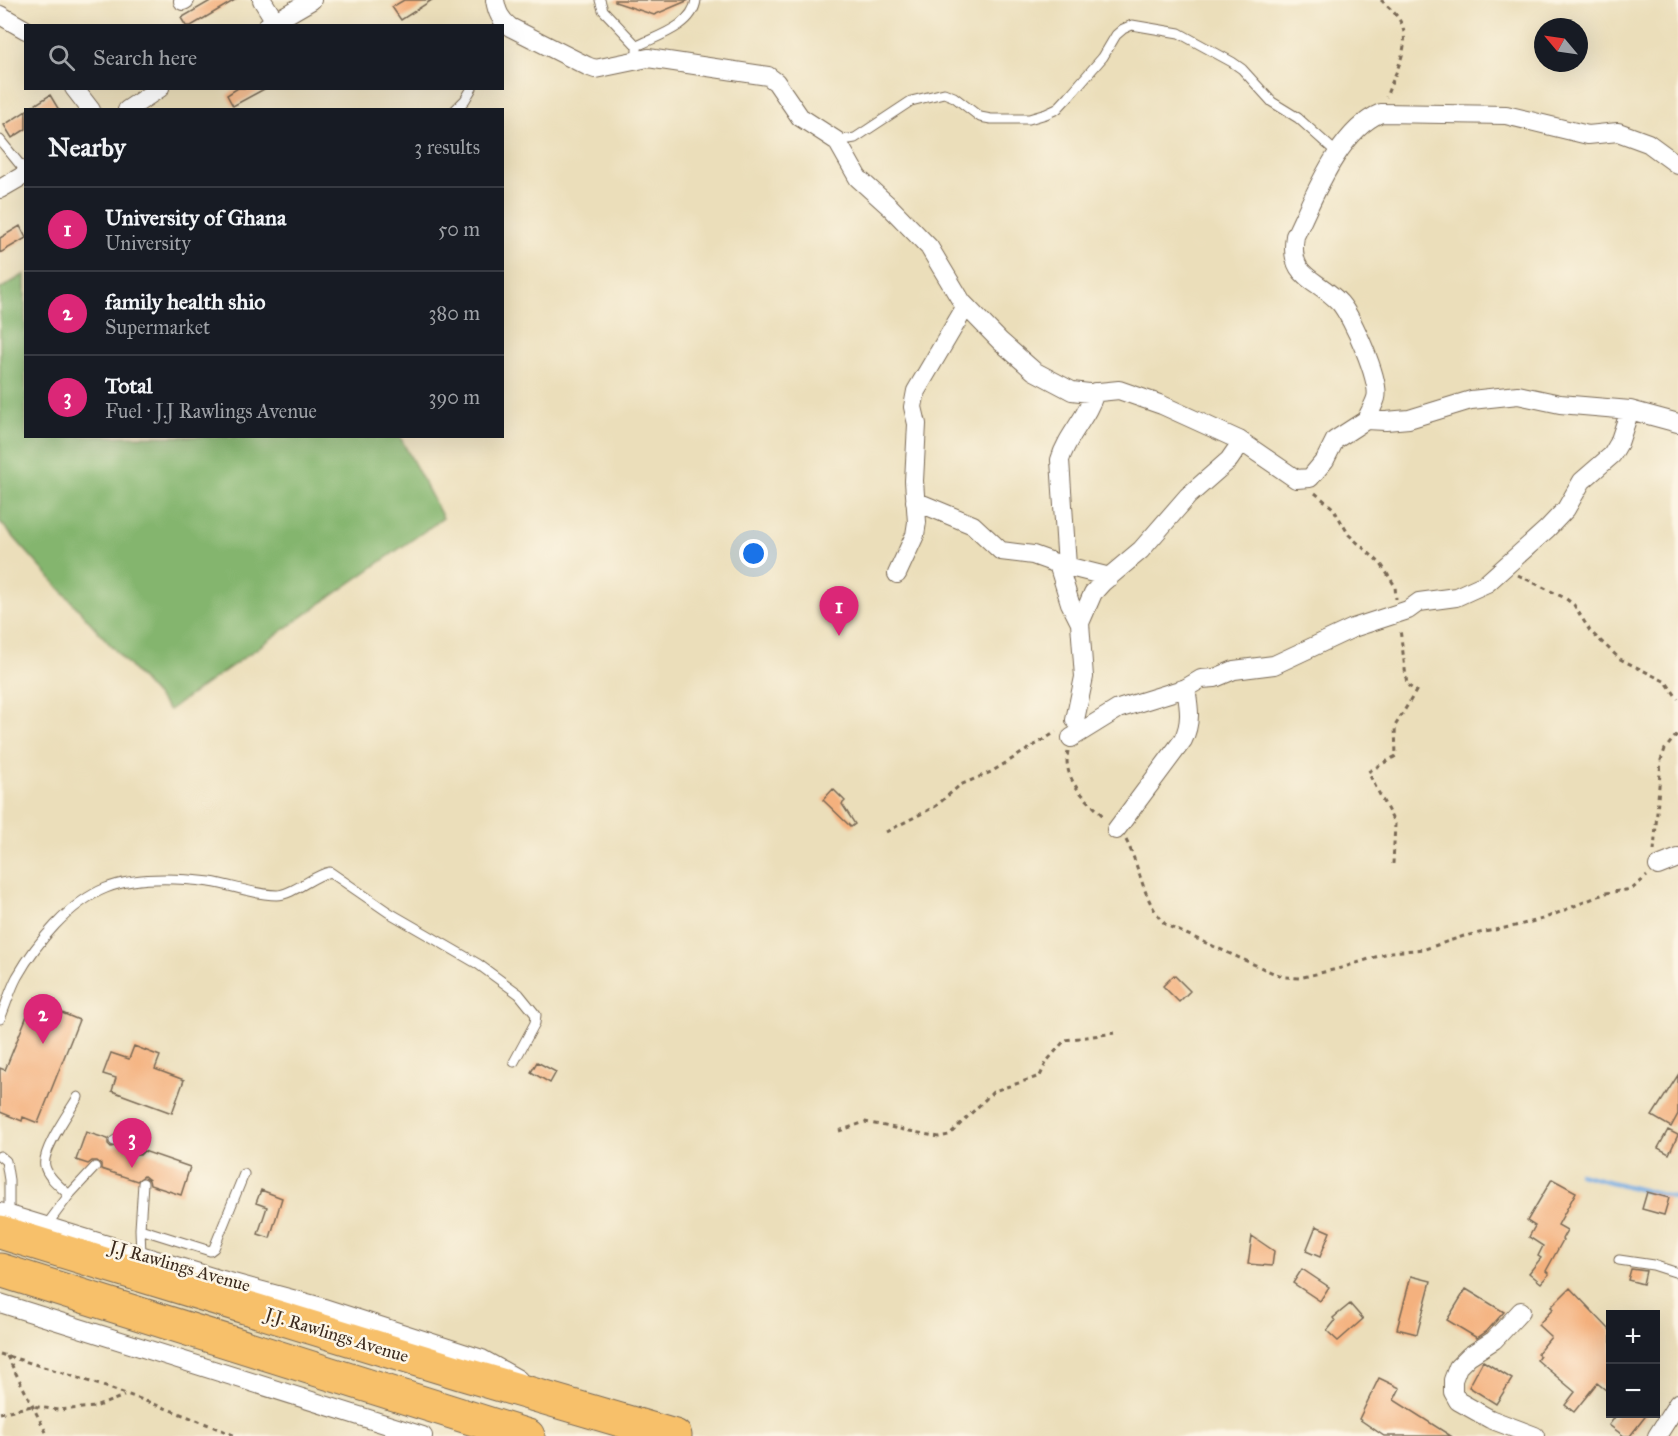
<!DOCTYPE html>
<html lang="en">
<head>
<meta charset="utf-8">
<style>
  body { margin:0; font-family:"IM FELL Great Primer",serif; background:#20242c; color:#f1f3f6 }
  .controls { position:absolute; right:18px; bottom:18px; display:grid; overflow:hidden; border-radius:0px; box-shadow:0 6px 24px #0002 }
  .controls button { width:54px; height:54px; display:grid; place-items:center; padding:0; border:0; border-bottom:2px solid #363941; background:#171b24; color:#f1f3f6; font:30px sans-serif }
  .compass { position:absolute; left:1534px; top:18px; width:54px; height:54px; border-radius:50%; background:#171b24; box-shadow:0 6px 24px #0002; rotate:299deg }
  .you { position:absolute; left:754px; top:554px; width:21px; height:21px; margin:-15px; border:4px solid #fff; border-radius:50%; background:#1a73e8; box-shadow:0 0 0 9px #1a73e833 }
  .badge { display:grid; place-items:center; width:39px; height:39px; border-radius:50%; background:#db2777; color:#fff; font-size:20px; font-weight:700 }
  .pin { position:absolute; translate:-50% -50px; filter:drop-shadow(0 2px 3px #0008) }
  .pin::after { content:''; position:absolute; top:32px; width:21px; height:18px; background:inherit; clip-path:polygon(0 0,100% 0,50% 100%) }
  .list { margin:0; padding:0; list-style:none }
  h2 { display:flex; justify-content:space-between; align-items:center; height:78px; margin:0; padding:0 24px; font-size:26px }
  h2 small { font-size:20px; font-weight:400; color:#9ea1a6 }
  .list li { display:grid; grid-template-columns:39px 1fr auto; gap:18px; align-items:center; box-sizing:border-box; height:84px; padding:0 24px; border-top:2px solid #363941 }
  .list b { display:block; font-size:22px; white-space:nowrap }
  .list p { margin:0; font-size:20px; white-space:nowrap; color:#9ea1a6 }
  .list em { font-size:20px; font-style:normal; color:#9ea1a6 }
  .icon { flex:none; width:33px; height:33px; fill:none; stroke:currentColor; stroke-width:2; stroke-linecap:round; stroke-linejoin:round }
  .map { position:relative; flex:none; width:1678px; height:1436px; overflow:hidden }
  .search { position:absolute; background:#171b24; box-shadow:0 6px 24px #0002; left:24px; top:24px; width:480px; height:66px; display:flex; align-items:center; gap:15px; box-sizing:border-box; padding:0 21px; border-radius:0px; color:#9ea1a6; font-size:22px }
  .panel { position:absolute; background:#171b24; box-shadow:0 6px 24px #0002; left:24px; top:108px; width:480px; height:330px; border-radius:0px }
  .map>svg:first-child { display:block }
  .forest { fill:#84b56e; stroke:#607046; stroke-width:1.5 }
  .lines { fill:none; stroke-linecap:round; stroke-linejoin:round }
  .stream { stroke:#72a9e0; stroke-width:4.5 }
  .building { fill:#f4b17e }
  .lane-casing { stroke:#796955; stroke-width:11 }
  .street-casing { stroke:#796955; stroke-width:20 }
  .highway-casing { stroke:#796955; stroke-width:35 }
  .path { stroke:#796955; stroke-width:3; stroke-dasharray:4.5 4.5; stroke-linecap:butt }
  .lane { stroke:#fff; stroke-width:9 }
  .street { stroke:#fff; stroke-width:18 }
  .highway { stroke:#f7c06b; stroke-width:33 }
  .labels { text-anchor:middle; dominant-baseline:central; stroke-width:5; stroke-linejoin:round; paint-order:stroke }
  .street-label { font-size:18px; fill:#3b2a1e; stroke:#fcf5e5 }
</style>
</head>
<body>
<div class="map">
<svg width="1678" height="1436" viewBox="0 0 1678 1436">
  <rect width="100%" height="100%" fill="#fcf5e5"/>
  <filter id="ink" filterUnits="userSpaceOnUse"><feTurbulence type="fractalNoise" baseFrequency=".0167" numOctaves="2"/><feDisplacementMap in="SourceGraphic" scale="12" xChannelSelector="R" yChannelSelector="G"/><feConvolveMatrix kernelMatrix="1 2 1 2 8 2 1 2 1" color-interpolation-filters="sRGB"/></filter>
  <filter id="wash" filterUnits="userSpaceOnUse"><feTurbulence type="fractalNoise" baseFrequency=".008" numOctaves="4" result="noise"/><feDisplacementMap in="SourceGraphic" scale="24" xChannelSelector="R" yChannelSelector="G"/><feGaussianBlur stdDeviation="1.35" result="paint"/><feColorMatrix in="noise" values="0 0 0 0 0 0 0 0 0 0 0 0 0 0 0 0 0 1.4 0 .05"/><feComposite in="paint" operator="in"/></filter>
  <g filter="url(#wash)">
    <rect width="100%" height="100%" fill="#ebdeba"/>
    <path class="forest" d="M25,274L26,436L400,437L443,518L169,710L0,522V289Z"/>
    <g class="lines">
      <path class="stream" d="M1579,1174L1678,1199"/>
    </g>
    <g id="blocks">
      <path class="building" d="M212,0H235L191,26H186L181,18Z
        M404,0H432L401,20L392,7Z
        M615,0H689L654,15L615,2Z
        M238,88H266L233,106L227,95Z
        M50,95L59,110H27Z
        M26,111V129L12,138L4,125Z
        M20,226L26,238L0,253V238Z
        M833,789L845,801L842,804L855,824L851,827L823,800Z
        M1174,975L1190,991L1179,1002L1163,986Z
        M33,1001L79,1020L38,1123L23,1117L22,1121L0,1112V1068L5,1070Z
        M134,1046L160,1056L155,1069L184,1080L172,1113L112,1091L116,1078L103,1074L111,1053L129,1059Z
        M537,1062L556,1072L550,1083L531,1072Z
        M1678,1075V1114L1671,1127L1652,1116Z
        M1668,1130L1678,1135L1669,1154L1658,1148Z
        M86,1132L108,1139V1144L111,1147L123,1144L129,1146L135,1155H140L144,1151L190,1167L181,1195L150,1185L149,1180L144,1176L137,1181L101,1169V1164L97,1161H92L88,1164L76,1160Z
        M1552,1179L1576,1192L1558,1225L1567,1230L1562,1239L1563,1240L1546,1271L1549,1274L1541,1283L1529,1273L1541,1258L1538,1256L1543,1246L1529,1237L1535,1226L1527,1221Z
        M261,1190L282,1198L270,1238L258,1234L267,1207L256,1203Z
        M1647,1192L1669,1198L1664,1215L1642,1209Z
        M1316,1226L1330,1232L1320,1257L1306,1251Z
        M1252,1236L1274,1251L1272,1266L1248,1264Z
        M1302,1269L1329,1287L1320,1301L1293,1283Z
        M1631,1269L1646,1271L1643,1284L1628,1280Z
        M1411,1276L1431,1281L1417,1334L1397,1329Z
        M1570,1288L1611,1331V1394L1597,1383L1574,1412L1565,1405L1575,1392L1537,1360L1540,1356L1537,1354L1551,1337L1538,1325L1553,1309L1551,1307Z
        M1466,1289L1504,1312L1487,1331L1477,1338L1447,1320Z
        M1350,1304L1363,1319L1338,1341L1327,1331L1335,1321L1333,1318Z
        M1483,1361L1512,1379L1496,1404L1469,1387Z
        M1379,1378L1400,1388L1394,1400L1451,1436H1384L1359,1419Z
        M1618,1413H1648L1630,1436H1624L1609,1425Z"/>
    </g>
  </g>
  <g filter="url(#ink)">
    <use href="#blocks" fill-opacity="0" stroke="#796955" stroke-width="1.5"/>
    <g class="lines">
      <defs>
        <path id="lane" d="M600,0L603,10L637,46
          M637,60V46C657,36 693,26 696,0
          M455,110L465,100L472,88
          M0,140L26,172
          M837,141L855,138L911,101L944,93L954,97L980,117L991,119H1029L1046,114L1057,109L1069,96L1103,57L1116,35L1123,29L1132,25L1179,33L1232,62L1242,69L1272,102L1298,118L1337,153
          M0,1019C6,1005 10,990 17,977C37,942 69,903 106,888C136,876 178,878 210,882C232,885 254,895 277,895C293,895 313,875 330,872L388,912L478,964L519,994L536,1015L535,1023L514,1062
          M114,1141L121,1137C130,1138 134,1140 138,1149
          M0,1156L6,1161L9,1180V1215
          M69,1195C61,1187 47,1177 45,1166C41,1151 70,1111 78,1097
          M46,1226L69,1195L95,1167
          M140,1229L210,1251L214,1248L244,1174
          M141,1255L140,1229L143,1183
          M1619,1260L1653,1265L1678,1273"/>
        <path id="street" d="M262,0L275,21
          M495,0C497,12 500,19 510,27L587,66L595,69L648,58L768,76L776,82L800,117L837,141L858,178L890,207L929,247L962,302L1000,341L1034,371L1072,391L1089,393L1119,390L1162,405L1239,440L1296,479L1310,478L1325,460L1335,440L1366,420L1386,421L1409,419L1471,400L1518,395L1560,404L1630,410L1678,423
          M183,1L185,0
          M0,15L26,30
          M267,26L312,0
          M74,88L91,110
          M127,110L160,88
          M0,189L26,174
          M1366,420C1369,413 1374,405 1376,398C1381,381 1352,317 1340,303C1316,277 1288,279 1295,236C1314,197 1339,130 1381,113L1506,115L1588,135L1618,132L1648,143L1678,165
          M915,501L973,525L1001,551L1033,555L1058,564L1110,577
          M1058,564L1070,603L1080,623
          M1067,566L1060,460C1067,435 1088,417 1095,392
          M897,574L915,535L917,522L914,481L917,424L913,407L916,391L966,306
          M1075,720L1084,677L1080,623L1093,593L1103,582L1141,550L1188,496L1229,460L1238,447L1239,440
          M1071,738L1118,709L1186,688L1201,679L1215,678L1234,670L1274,665L1353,628L1408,610L1419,602L1456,597L1487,583L1547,529L1566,509L1582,481L1612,455L1619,443L1630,410
          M1116,830L1183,740C1192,722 1189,707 1186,688
          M1658,866L1678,858
          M0,1212L222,1280L318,1306L482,1359L518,1379
          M0,1303L423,1436
          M1521,1311L1494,1340L1469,1356L1458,1367L1453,1380V1392L1458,1401L1490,1419L1535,1436
          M1657,1436L1678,1403"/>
        <path id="highway" d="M0,1232L460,1373L675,1436
          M0,1270L528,1436"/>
      </defs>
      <use href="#lane" class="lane-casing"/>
      <use href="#street" class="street-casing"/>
      <use href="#highway" class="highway-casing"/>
      <path class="path" d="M1381,0C1387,6 1396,13 1400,21C1413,44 1394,75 1386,97
        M1315,493L1333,508L1349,535L1381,564L1395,586L1396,599
        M1518,575L1565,598L1574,605L1590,631L1620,659L1666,682L1678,699
        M1068,751C1062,781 1086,798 1105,818
        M886,832L936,806L960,785L991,772L1056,732
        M1126,840C1141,869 1142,900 1166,925L1271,972L1285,977L1299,978L1341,968L1391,952L1425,949L1464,936L1515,926L1543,919L1606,893L1632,889L1647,876
        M1654,851L1661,760L1665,749L1678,733
        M1393,864L1395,824L1368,772L1396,756L1395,726L1416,691L1407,685L1400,629
        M839,1131L865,1122L939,1137L949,1135L994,1091L1040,1076L1047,1061L1065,1040L1115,1033
        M0,1354C80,1377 159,1404 236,1436
        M7,1356L48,1436
        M0,1413L32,1406L58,1410L95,1407L124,1396"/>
      <use href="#lane" class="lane"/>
      <use href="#street" class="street"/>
      <use href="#highway" class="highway"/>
    </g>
  </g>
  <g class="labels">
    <g class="street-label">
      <text transform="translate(180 1266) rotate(16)">J.J Rawlings Avenue</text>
      <text transform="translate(337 1335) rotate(17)">J.J. Rawlings Avenue</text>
    </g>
  </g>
</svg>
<div class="controls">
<button>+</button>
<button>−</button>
</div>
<svg class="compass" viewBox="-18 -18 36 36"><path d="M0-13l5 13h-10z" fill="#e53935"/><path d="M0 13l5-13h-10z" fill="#9ea1a6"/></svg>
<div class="you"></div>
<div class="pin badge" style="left:839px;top:636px">1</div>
<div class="pin badge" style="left:43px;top:1044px">2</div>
<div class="pin badge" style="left:132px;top:1168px">3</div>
<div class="search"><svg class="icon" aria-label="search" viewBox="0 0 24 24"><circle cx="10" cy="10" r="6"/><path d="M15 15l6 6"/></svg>Search here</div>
<section class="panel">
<h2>Nearby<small>3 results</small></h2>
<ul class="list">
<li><span class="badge">1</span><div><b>University of Ghana</b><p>University</p></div><em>50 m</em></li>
<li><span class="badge">2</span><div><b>family health shio</b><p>Supermarket</p></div><em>380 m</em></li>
<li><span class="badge">3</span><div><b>Total</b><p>Fuel · J.J Rawlings Avenue</p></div><em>390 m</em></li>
</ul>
</section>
</div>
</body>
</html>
